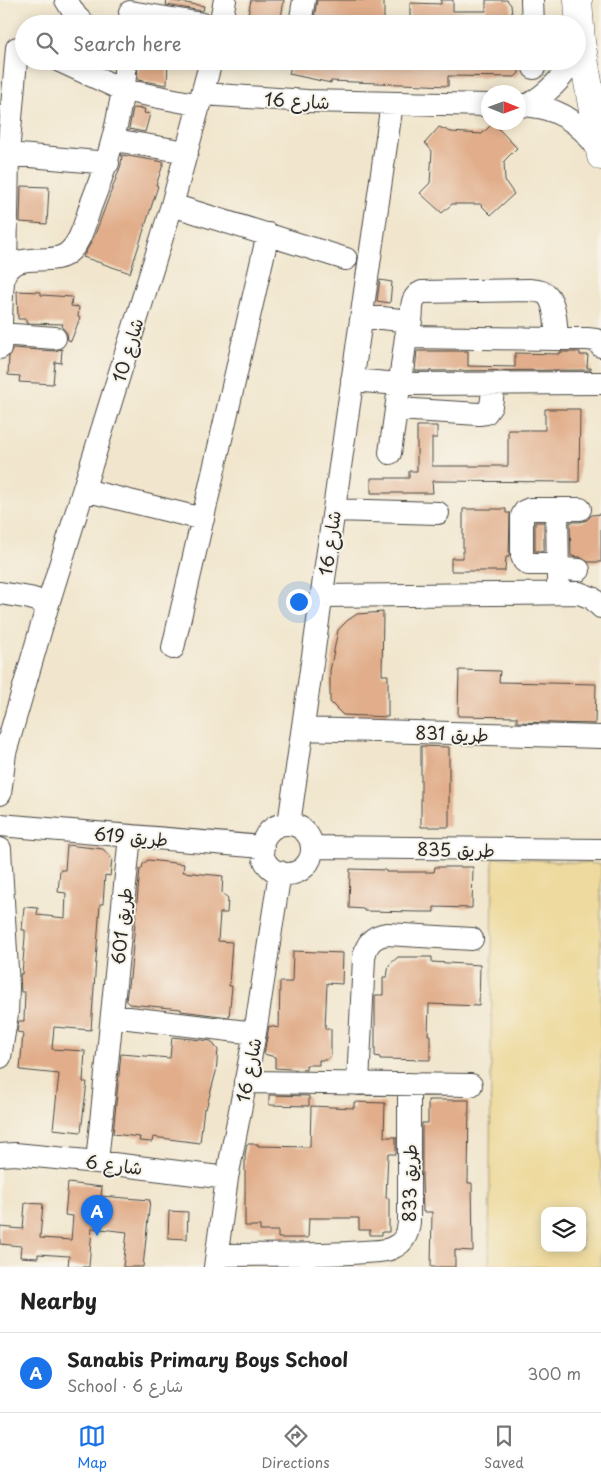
<!DOCTYPE html>
<html lang="en">
<head>
<meta charset="utf-8">
<style>
  body { margin:0; font-family:"Playpen Sans","Playpen Sans Arabic",sans-serif; background:#f6f6f6; color:#222 }
  .controls { position:absolute; right:15px; bottom:15px; display:grid; overflow:hidden; border-radius:10px; box-shadow:0 2px 12px #0003 }
  .controls button { width:45px; height:45px; display:grid; place-items:center; padding:0; border:0; border-bottom:1px solid #e0e0e0; background:#fff; color:#222; font:25px sans-serif }
  .compass { position:absolute; left:481px; top:85px; width:45px; height:45px; border-radius:50%; background:#fff; box-shadow:0 2px 12px #0003; rotate:91deg }
  .you { position:absolute; left:298px; top:601px; width:18px; height:18px; margin:-12px; border:4px solid #fff; border-radius:50%; background:#1a73e8; box-shadow:0 0 0 8px #1a73e833 }
  .badge { display:grid; place-items:center; width:32px; height:32px; border-radius:50%; background:#1a73e8; color:#fff; font-size:16px; font-weight:700 }
  .pin { position:absolute; translate:-50% -41px; filter:drop-shadow(0 1px 2px #0008) }
  .pin::after { content:''; position:absolute; top:26px; width:18px; height:15px; background:inherit; clip-path:polygon(0 0,100% 0,50% 100%) }
  .list { margin:0; padding:0; list-style:none }
  h2 { display:flex; justify-content:space-between; align-items:center; height:65px; margin:0; padding:0 20px; font-size:21px }
  h2 small { font-size:16px; font-weight:400; color:#767676 }
  .list li { display:grid; grid-template-columns:32px 1fr auto; gap:15px; align-items:center; box-sizing:border-box; height:80px; padding:0 20px; border-top:1px solid #e0e0e0 }
  .list b { display:block; font-size:19px; white-space:nowrap }
  .list p { margin:0; font-size:16px; white-space:nowrap; color:#767676 }
  .list em { font-size:16px; font-style:normal; color:#767676 }
  .icon { flex:none; width:28px; height:28px; fill:none; stroke:currentColor; stroke-width:2; stroke-linecap:round; stroke-linejoin:round }
  .map { position:relative; flex:none; width:601px; height:1267px; overflow:hidden }
  .search { position:absolute; background:#fff; box-shadow:0 2px 12px #0003; left:15px; right:15px; top:15px; height:55px; display:flex; align-items:center; gap:12px; box-sizing:border-box; padding:0 18px; border-radius:28px; color:#767676; font-size:19px }
  .sheet { height:145px; background:#fff }
  nav { display:flex; justify-content:space-around; align-items:center; box-sizing:border-box; height:70px; border-top:1px solid #e0e0e0; background:#fff; font-size:14px; color:#767676 }
  nav a { display:grid; justify-items:center; gap:2px }
  nav .on { color:#1a73e8 }
  .map>svg:first-child { display:block }
  .sand { fill:#eeda9e; stroke:#8c8264; fill-rule:evenodd }
  .building { fill:#e1ad8a }
  .lines { fill:none; stroke-linecap:round; stroke-linejoin:round }
  .minor-casing { stroke:#494743; stroke-width:24 }
  .major-casing { stroke:#494743; stroke-width:29 }
  .minor { stroke:#fff; stroke-width:22 }
  .major { stroke:#fff; stroke-width:28 }
  .labels { text-anchor:middle; dominant-baseline:central; stroke-width:4; stroke-linejoin:round; paint-order:stroke }
  .street-label { font-size:18px; fill:#2b2b2b; stroke:#f7f3e8 }
</style>
</head>
<body>
<div class="map">
<svg width="601" height="1267" viewBox="0 0 601 1267">
  <rect width="100%" height="100%" fill="#f7f3e8"/>
  <filter id="ink" filterUnits="userSpaceOnUse"><feTurbulence type="fractalNoise" baseFrequency=".02" numOctaves="2"/><feDisplacementMap in="SourceGraphic" scale="10" xChannelSelector="R" yChannelSelector="G"/><feConvolveMatrix kernelMatrix="1 2 1 2 8 2 1 2 1" color-interpolation-filters="sRGB"/></filter>
  <filter id="wash" filterUnits="userSpaceOnUse"><feTurbulence type="fractalNoise" baseFrequency=".0096" numOctaves="4" result="noise"/><feDisplacementMap in="SourceGraphic" scale="20" xChannelSelector="R" yChannelSelector="G"/><feGaussianBlur stdDeviation="1.12" result="paint"/><feColorMatrix in="noise" values="0 0 0 0 0 0 0 0 0 0 0 0 0 0 0 0 0 1.4 0 .05"/><feComposite in="paint" operator="in"/></filter>
  <g filter="url(#wash)">
    <rect width="100%" height="100%" fill="#f1e6cd"/>
    <path class="sand" d="M493,857L601,864V1267H489ZM545,1211H582V1248H545Z"/>
    <g id="blocks">
      <path class="building" d="M167,0L204,6L203,11L166,5Z
        M251,0H284L280,24H269L247,20Z
        M317,0H384V24H313Z
        M441,0H453V11H486V0H507L511,5L513,24H410V3L441,4Z
        M137,61H168L167,85L138,80Z
        M292,61H519V73L515,77L448,76V86L331,81V83L289,74Z
        M133,108L145,109L144,113L150,114L145,132L129,129Z
        M493,123L517,148L504,161L505,181L514,194L491,215L480,204H452L442,213L420,193L430,183L432,151L425,143L439,127L451,132L482,134Z
        M122,155L164,162L156,185L158,186L130,273L83,257L94,237L121,165Z
        M21,186L49,187L47,224L20,222Z
        M380,280L392,282L390,303L377,301Z
        M17,291L41,292V295L72,297L71,306L79,307L78,317L80,318L71,341L68,340L67,333L62,327L63,324L26,323V319H18Z
        M13,348L54,351L62,349L61,363L55,362L53,384L19,382L20,376L8,375L9,357Z
        M417,351H468V366L515,367V353L560,354V352H580V355H588L587,368H591V370L415,371Z
        M545,409H580L579,482L432,481L433,493H371V478H409V471H417V426H437V438H432V466H508V430H545Z
        M463,509H506V513H510L509,557H506L505,571H451V558H463Z
        M601,514V562H588L580,557L571,556L570,522H580L587,520L592,515Z
        M535,522H544V551H535Z
        M383,612L382,675H388V717L343,715L330,702V671L338,630L348,620L357,614Z
        M459,670L500,671L499,682L596,684L595,724L517,722V717L458,716Z
        M421,746L449,747V827H421Z
        M67,845L103,849L112,859L110,876L105,875L103,904H100L91,1030L54,1027L52,1049L85,1051L83,1082H87L81,1132L53,1129L59,1074L20,1070L23,1033L17,1032L19,1021H24L25,992H21L20,974H22L25,937V930H22L24,907L38,908L37,915L65,918L66,893L58,892L60,870H65Z
        M148,860L184,864L183,872L223,876L222,893L228,898L227,913H220L218,941L232,942L229,986H232L229,1017L181,1011V1009L129,1004L126,1001L129,978H130L140,869H142L143,864Z
        M435,867H473L472,908L434,907V912H421L364,911V909L349,908L350,869L386,870V872H434Z
        M293,951L343,953L342,984L327,983L325,1029H331V1055L327,1060H319V1065H306V1070L275,1068V1057L264,1054L269,1026L279,1028L280,982H292Z
        M398,957H432V962L480,965L479,1006L429,1004L428,1035H430V1060L380,1059V1057L375,1056V995H383V977H387L389,965Z
        M172,1037L211,1041L218,1050L216,1072L206,1109L204,1108L200,1143L153,1137L152,1142L139,1141L140,1137L113,1134L121,1054L170,1058Z
        M269,1095L309,1096V1106L269,1105Z
        M428,1100H469L468,1183H472L473,1251L455,1250V1267H431L432,1212H423L422,1178V1123H428Z
        M354,1102L385,1103L384,1137H396V1154H388L386,1198H389V1232H382V1235H370V1230H359V1218H309L308,1238H278V1231H260V1226H245V1155L247,1144H258V1146L310,1147L311,1106L354,1108Z
        M68,1183L102,1187L101,1196L150,1200L143,1267H123L127,1232L92,1228L89,1267H68L69,1256L38,1254V1258L20,1257L21,1246L0,1244V1227L23,1229L25,1203L43,1204L40,1238L71,1240L73,1216L65,1215Z
        M169,1211L188,1212L187,1239L168,1238Z"/>
    </g>
  </g>
  <g filter="url(#ink)">
    <use href="#blocks" fill-opacity="0" stroke="#494743" stroke-width="1"/>
    <g class="lines">
      <defs>
        <path id="minor" d="M66,0L76,16L84,24
          M532,0L533,24
          M130,12L203,24
          M220,24L225,0
          M300,24L304,0
          M60,61L123,90L200,105
          M534,61V68
          M203,94L307,101L488,105
          M518,105C554,105 581,121 600,152
          M528,105C546,94 562,80 572,61
          M114,140L187,152
          M8,154L108,163
          M172,205L346,259
          M6,271L8,154L17,48
          M362,316L411,321
          M0,334L55,338
          M557,339H587L596,340L601,346
          M0,348C2,330 0,286 5,273C17,252 47,265 65,255C81,245 85,221 91,205C104,172 114,142 120,106C123,91 127,77 124,61
          M352,380L399,384L601,383
          M397,409L479,414L486,413L491,406L494,384
          M390,453L406,337C407,332 410,326 411,321C413,309 409,298 422,292L529,290C536,291 544,291 548,296C556,305 556,328 557,339L406,337
          M84,490L203,519
          M557,509L558,580
          M334,510L438,513
          M579,570L565,569L550,564H528L524,561L522,556V516L525,511L530,509H580
          M0,593L30,598L48,604
          M322,596L579,593L592,598L601,607
          M173,648L268,234
          M303,729L601,737
          M0,794L5,753L48,604L172,205L211,61
          M289,824L392,103
          M262 849a25 25 0 1 1 50 0a25 25 0 1 1-50 0Z
          M0,825L263,847
          M312,847L601,850
          M0,849L8,987L7,1014L0,1057
          M112,1016L255,1033
          M245,1082L471,1085
          M358,1084L364,958C366,944 373,936 387,934L472,939
          M0,1155L15,1154L97,1162L227,1178
          M97,1162L130,836
          M217,1255C265,1254 315,1256 364,1252C374,1251 386,1252 394,1247C405,1242 408,1233 409,1222V1084
          M215,1267L227,1178L255,1033L280,872"/>
        <path id="major" d="M578,0L581,42L601,156"/>
      </defs>
      <use href="#minor" class="minor-casing"/>
      <use href="#major" class="major-casing"/>
      <use href="#minor" class="minor"/>
      <use href="#major" class="major"/>
    </g>
  </g>
  <g class="labels">
    <g class="street-label">
      <text transform="translate(297 100) rotate(3)">شارع 16</text>
      <text transform="translate(127 350) rotate(-73)">شارع 10</text>
      <text transform="translate(329 543) rotate(-82)">شارع 16</text>
      <text transform="translate(452 733) rotate(2)">طريق 831</text>
      <text transform="translate(131 836) rotate(5)">طريق 619</text>
      <text transform="translate(456 849) rotate(1)">طريق 835</text>
      <text transform="translate(121 926) rotate(-84)">طريق 601</text>
      <text transform="translate(248 1070) rotate(-79)">شارع 16</text>
      <text transform="translate(114 1164) rotate(7)">شارع 6</text>
      <text transform="translate(409 1183) rotate(-89)">طريق 833</text>
    </g>
  </g>
</svg>
<div class="controls">
<button><svg class="icon" aria-label="layers" viewBox="0 0 24 24"><path d="M12 4l9 5-9 5-9-5zM3 14l9 5 9-5"/></svg></button>
</div>
<svg class="compass" viewBox="-18 -18 36 36"><path d="M0-13l5 13h-10z" fill="#e53935"/><path d="M0 13l5-13h-10z" fill="#767676"/></svg>
<div class="you"></div>
<div class="pin badge" style="left:97px;top:1236px">A</div>
<div class="search"><svg class="icon" aria-label="search" viewBox="0 0 24 24"><circle cx="10" cy="10" r="6"/><path d="M15 15l6 6"/></svg>Search here</div>
</div>
<section class="sheet">
<h2>Nearby<small></small></h2>
<ul class="list">
<li><span class="badge">A</span><div><b>Sanabis Primary Boys School</b><p>School · شارع 6</p></div><em>300 m</em></li>
</ul>
</section>
<nav>
<a class="on"><svg class="icon" aria-label="map" viewBox="0 0 24 24"><path d="M3 6l6-2 6 2 6-2v14l-6 2-6-2-6 2zM9 4v14M15 6v14"/></svg>Map</a>
<a><svg class="icon" aria-label="directions" viewBox="0 0 24 24"><path d="M12 3l9 9-9 9-9-9zM9 14v-3h6M13 9l2 2-2 2"/></svg>Directions</a>
<a><svg class="icon" aria-label="saved" viewBox="0 0 24 24"><path d="M7 4h10v16l-5-4-5 4z"/></svg>Saved</a>
</nav>
</body>
</html>
